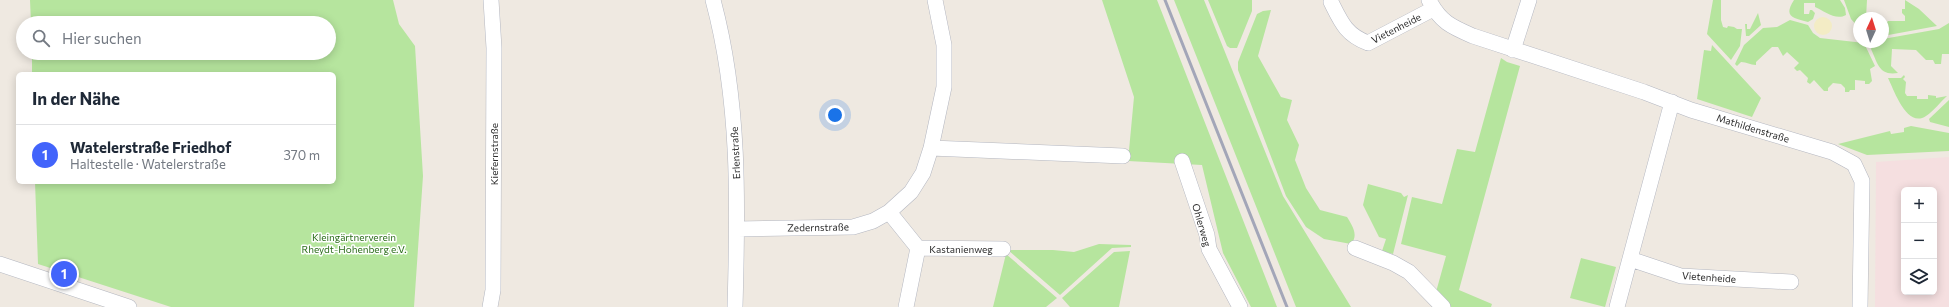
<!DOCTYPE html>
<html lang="de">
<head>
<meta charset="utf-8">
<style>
  body { margin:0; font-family:Commissioner,sans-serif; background:#f2f2f3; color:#1f2937 }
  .controls { position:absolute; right:12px; bottom:12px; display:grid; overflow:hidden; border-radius:6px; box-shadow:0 2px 10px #0003 }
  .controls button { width:36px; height:36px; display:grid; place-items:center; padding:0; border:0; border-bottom:1px solid #e0e1e3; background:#fff; color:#1f2937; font:20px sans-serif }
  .compass { position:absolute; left:1853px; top:12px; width:36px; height:36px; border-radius:50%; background:#fff; box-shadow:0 2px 10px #0003; rotate:4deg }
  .you { position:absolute; left:835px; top:115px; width:14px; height:14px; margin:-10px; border:3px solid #fff; border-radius:50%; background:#1a73e8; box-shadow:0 0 0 6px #1a73e833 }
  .badge { display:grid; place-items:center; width:26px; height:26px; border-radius:50%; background:#4264fb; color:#fff; font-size:13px; font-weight:700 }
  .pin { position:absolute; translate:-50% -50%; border:2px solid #fff; box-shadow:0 1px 4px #0006 }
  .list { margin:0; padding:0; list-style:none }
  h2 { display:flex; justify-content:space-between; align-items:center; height:52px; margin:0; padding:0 16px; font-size:17px }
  h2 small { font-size:13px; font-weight:400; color:#747a83 }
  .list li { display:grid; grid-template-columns:26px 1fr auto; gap:12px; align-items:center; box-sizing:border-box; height:60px; padding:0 16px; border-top:1px solid #e0e1e3 }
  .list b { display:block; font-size:15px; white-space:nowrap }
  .list p { margin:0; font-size:13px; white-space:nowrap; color:#747a83 }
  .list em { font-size:13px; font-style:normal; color:#747a83 }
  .icon { flex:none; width:22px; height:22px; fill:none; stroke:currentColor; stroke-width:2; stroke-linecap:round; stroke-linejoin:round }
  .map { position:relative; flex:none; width:1949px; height:307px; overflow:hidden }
  .search { position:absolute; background:#fff; box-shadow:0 2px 10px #0003; left:16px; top:16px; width:320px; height:44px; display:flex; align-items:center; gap:10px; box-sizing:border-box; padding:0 14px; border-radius:22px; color:#747a83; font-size:15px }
  .panel { position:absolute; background:#fff; box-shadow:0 2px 10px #0003; left:16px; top:72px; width:320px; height:112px; border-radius:6px }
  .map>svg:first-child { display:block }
  .medical { fill:#f5dfe0; fill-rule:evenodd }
  .green { fill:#b6e59e }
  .sand { fill:#f3ecc5 }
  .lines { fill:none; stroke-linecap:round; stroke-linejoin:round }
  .minor-casing { stroke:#b4b7c1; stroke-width:16 }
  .minor { stroke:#fff; stroke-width:15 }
  .rail { stroke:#a3a6b8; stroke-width:3 }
  .labels { text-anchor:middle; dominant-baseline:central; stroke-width:3; stroke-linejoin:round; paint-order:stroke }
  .street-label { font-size:10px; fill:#2e2e2e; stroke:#fff }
  .park-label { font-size:10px; fill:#2c6e1b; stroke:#fff }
</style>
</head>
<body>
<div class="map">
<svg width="1949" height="307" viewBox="0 0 1949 307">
  <rect width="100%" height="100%" fill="#efe9e1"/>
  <path class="medical" d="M1949,157V307H1875L1876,162ZM1904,190H1934V292H1904Z"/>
  <path class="green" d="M30,0H393L399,24L415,46L423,176L414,307H171L38,264L35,182H334V74H32V53H329V23H31Z
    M1102,0H1157L1277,307H1251L1223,253L1202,165L1128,161L1134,97Z
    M1174,0H1204L1283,196L1351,307H1296Z
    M1208,0H1252V11L1237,48H1230L1227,46Z
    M1713,0H1721V20L1723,27L1727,28L1728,26L1734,27L1737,29H1742L1740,46L1731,60L1707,34Z
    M1794,0H1840L1845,8L1846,15C1836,21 1824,11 1815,7V3H1804V14H1809L1810,10H1812L1815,13L1813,19L1808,22C1793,18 1783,17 1794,0Z
    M1844,0H1867L1866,18H1859V28L1851,19Z
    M1905,0L1919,9L1937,26L1883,36V28L1888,21H1905V16L1902,13V9H1905Z
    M1271,10L1258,56L1281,97L1292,100L1287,120L1299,145L1295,160L1306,188L1320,210L1347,217C1352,225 1359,235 1351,244L1324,239L1306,227L1286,196L1238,70V62L1257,14L1263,11Z
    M1758,13L1761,25L1749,36H1746L1745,24H1747V29H1750Z
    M1790,20L1808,25L1813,33L1820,38L1864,43L1875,66L1870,69L1872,81L1869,84H1865V81L1855,80V90H1850L1849,92H1845V88L1841,84L1833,83L1828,88V91H1824L1814,80L1810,84L1807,82L1808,78L1800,70L1797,71L1794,68L1799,63L1787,52L1783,56L1778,47H1772L1756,62V65C1750,65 1747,62 1741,62L1737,66L1735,64L1744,45L1763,28L1777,27Z
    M1949,23V54H1942L1941,64H1935L1933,60H1926L1916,50L1892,49L1891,66L1898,73C1879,76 1878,64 1871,49L1874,42H1883V39L1939,29Z
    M1712,45L1761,98L1752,117L1697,99L1704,50L1711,51Z
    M1501,58L1507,62L1520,66L1459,290L1492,304L1491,307H1450L1436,292L1446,256L1401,244L1412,197L1442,204L1457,149L1475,152Z
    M1904,75L1905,77L1903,79L1906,82L1905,93L1907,96H1917V99H1928V95L1936,96V98L1947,96C1940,102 1934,111 1926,116C1907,129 1894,90 1888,78H1901Z
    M1949,100V127L1930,122L1929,119Z
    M1911,126L1949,133V151L1867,155L1838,144L1890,131L1891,134L1904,132V128Z
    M1368,184L1401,193L1404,197L1408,195L1393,254L1382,251L1386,239L1379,237L1363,205Z
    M1099,244L1131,245V247L1112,248L1060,295L1008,250H1053L1074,252Z
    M1130,251L1119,307H1070L1062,298L1114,252Z
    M1006,254L1057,298L1046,307H993Z
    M1581,258L1616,267L1605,307L1570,298Z"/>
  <path class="sand" d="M1814 26a9 9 0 1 1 18 0a9 9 0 1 1-18 0Z"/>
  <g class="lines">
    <defs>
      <path id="minor" d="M713,0C740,100 738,204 735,307
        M1429,0C1440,22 1452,27 1473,36L1644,92L1691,110L1832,152L1854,164L1862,181L1860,307
        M1331,2C1341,22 1346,35 1368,43L1433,9
        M1513,50L1529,0
        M931,148L1123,156
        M1182,161L1207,235L1209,249L1240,307
        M889,212L918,248L906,307
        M738,229L853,227L873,221L889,212L911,192L923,173L931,148L944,87V45L935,0
        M918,248L1003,249
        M1355,248L1393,263L1409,272L1443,307
        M1630,259L1681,276L1791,282
        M0,264L129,307
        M490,307L493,290L494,48L491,0
        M1617,307L1672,102"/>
    </defs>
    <use href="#minor" class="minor-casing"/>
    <use href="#minor" class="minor"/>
    <path class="rail" d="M1165,0L1287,307"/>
  </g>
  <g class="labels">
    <g class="street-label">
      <text transform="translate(1396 28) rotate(-27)">Vietenheide</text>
      <text transform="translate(1753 128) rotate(17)">Mathildenstraße</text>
      <text transform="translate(735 153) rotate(-93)">Erlenstraße</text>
      <text transform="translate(494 154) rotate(-90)">Kiefernstraße</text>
      <text transform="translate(1202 225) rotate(74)">Ohlerweg</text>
      <text transform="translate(818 227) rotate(-1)">Zedernstraße</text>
      <text x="961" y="249">Kastanienweg</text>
      <text transform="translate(1709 277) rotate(4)">Vietenheide</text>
    </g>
    <g class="park-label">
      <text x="354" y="237">Kleingärtnerverein<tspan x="354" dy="12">Rheydt-Hohenberg e.V.</tspan></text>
    </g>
  </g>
</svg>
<div class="controls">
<button>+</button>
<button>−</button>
<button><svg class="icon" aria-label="layers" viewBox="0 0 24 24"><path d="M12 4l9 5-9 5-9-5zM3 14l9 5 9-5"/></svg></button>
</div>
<svg class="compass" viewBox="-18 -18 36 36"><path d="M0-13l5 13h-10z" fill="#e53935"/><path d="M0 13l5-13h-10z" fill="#747a83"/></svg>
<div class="you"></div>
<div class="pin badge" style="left:64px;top:274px">1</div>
<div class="search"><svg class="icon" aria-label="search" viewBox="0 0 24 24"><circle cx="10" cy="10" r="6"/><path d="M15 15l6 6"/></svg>Hier suchen</div>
<section class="panel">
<h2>In der Nähe<small></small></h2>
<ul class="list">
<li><span class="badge">1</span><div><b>Watelerstraße Friedhof</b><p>Haltestelle · Watelerstraße</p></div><em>370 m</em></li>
</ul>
</section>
</div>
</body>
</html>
